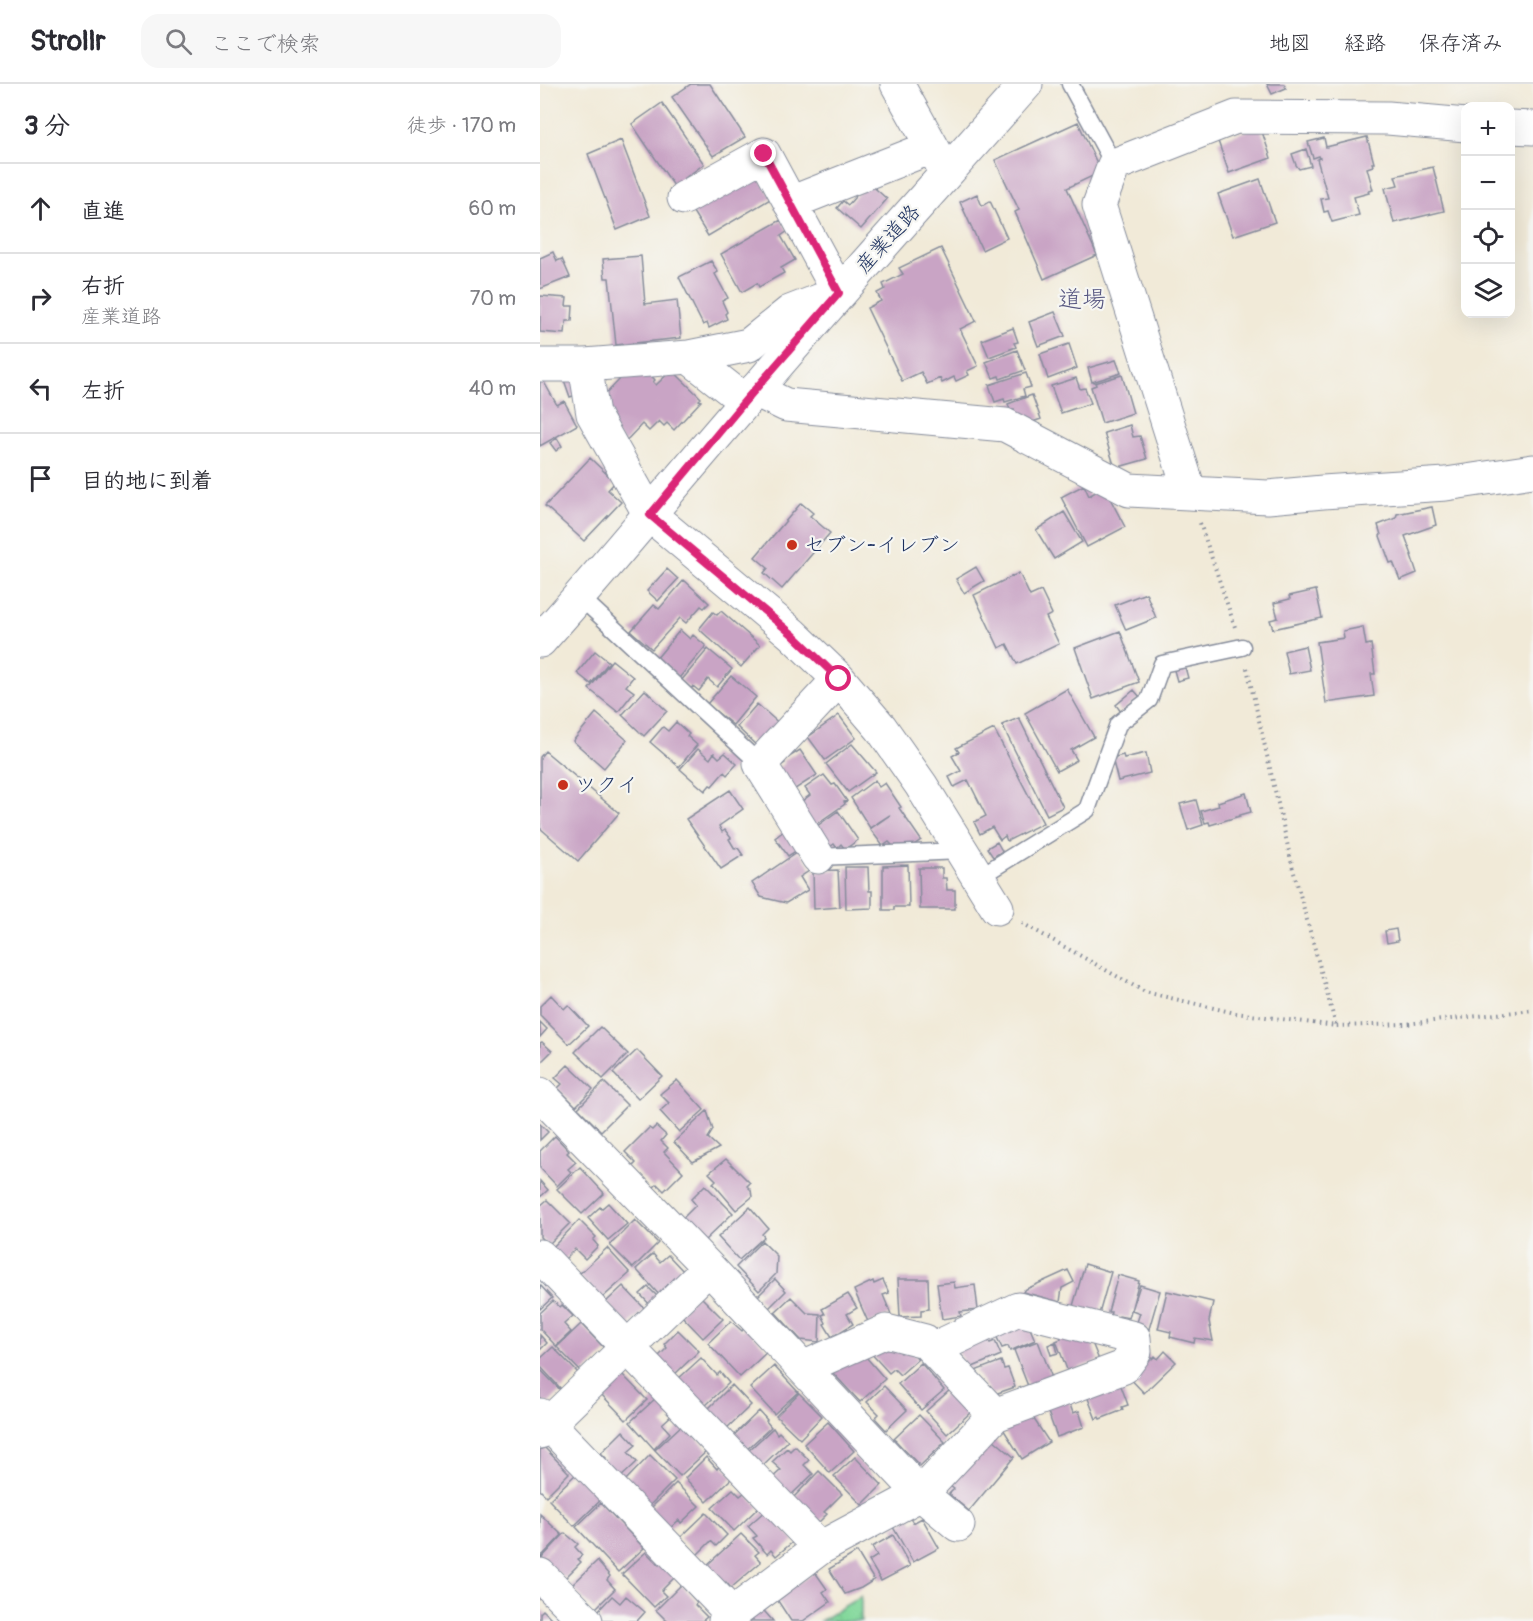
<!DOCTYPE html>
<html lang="ja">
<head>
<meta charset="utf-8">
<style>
  body { margin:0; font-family:Pangolin,"Klee One",sans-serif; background:#f7f7f7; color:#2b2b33 }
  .controls { position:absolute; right:18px; top:18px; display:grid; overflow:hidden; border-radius:12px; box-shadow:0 6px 24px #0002 }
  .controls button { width:54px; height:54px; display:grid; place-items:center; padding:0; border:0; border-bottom:2px solid #e1e1e2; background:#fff; color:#2b2b33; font:30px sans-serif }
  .stop { position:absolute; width:18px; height:18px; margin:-14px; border:4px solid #db2777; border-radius:50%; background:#fff }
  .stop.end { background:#db2777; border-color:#fff; box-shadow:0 2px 6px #0008 }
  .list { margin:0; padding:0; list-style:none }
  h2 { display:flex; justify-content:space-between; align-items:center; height:78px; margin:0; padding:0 24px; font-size:26px }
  h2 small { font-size:20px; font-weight:400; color:#7c7c81 }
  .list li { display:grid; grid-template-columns:39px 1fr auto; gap:18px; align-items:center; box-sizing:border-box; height:90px; padding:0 24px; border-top:2px solid #e1e1e2 }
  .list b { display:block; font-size:22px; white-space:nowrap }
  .list p { margin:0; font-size:20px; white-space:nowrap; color:#7c7c81 }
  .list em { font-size:20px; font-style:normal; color:#7c7c81 }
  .icon { flex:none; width:33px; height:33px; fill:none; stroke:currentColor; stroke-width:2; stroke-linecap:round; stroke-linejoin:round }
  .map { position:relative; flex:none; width:993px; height:1537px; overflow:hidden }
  header { display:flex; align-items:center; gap:36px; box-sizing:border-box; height:84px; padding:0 30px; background:#fff; border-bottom:2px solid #e1e1e2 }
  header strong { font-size:28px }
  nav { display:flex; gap:33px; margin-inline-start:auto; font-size:21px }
  .search { width:420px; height:54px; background:#f7f7f7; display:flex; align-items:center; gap:15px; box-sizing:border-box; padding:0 21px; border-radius:18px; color:#7c7c81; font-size:22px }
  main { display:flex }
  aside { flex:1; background:#fff }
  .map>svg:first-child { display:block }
  .park { fill:url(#park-crowns); stroke:#4f847c; stroke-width:1.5 }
  .building { fill:#c9a4c5 }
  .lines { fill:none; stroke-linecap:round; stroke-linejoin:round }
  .lane-casing { stroke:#868c9b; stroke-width:19 }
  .street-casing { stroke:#868c9b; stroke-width:35 }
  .secondary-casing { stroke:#868c9b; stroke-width:35 }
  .path { stroke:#868c9b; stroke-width:4; stroke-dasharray:1.5 4.5; stroke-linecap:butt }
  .lane { stroke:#fff; stroke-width:16 }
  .street { stroke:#fff; stroke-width:33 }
  .secondary { stroke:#fff; stroke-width:33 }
  .route { stroke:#db2777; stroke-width:8 }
  .poi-dot { fill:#c8321e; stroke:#f6f6f2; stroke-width:2 }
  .labels { text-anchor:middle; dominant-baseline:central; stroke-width:4.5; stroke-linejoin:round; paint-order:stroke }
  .street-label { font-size:21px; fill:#1b2f5e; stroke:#f6f6f2 }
  .poi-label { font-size:21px; fill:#1b2f5e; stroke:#f6f6f2; text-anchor:start }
  .quarter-label { font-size:24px; fill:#585882; stroke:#f6f6f2 }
</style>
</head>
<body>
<header>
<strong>Strollr</strong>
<div class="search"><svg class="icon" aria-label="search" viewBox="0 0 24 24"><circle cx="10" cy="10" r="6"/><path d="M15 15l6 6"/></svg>ここで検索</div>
<nav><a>地図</a><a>経路</a><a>保存済み</a></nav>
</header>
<main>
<aside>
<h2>3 分<small>徒歩 · 170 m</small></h2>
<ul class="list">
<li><svg class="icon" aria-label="ahead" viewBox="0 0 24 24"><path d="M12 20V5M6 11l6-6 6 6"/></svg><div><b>直進</b></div><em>60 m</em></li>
<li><svg class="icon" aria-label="right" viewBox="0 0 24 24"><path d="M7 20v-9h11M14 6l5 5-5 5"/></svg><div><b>右折</b><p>産業道路</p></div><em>70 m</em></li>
<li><svg class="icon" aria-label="left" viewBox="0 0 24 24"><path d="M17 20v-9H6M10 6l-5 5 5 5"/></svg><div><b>左折</b></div><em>40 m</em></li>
<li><svg class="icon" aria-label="arrive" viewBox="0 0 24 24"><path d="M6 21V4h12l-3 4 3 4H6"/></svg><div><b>目的地に到着</b></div></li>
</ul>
</aside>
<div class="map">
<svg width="993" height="1537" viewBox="0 0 993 1537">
  <defs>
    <pattern id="park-crowns" width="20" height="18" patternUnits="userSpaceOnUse" patternTransform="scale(1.5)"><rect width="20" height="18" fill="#83d89b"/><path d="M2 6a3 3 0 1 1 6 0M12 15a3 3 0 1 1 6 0" fill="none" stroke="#71ba88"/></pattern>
  </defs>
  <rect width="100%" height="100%" fill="#f6f6f2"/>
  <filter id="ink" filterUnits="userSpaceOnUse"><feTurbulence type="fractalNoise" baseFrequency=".0167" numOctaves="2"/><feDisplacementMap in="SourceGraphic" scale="12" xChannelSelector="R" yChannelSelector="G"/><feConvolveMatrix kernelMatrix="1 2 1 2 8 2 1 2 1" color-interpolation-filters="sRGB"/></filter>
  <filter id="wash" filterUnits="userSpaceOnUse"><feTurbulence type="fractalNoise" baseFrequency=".008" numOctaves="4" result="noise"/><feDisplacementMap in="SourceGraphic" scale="24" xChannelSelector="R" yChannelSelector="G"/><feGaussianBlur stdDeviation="1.35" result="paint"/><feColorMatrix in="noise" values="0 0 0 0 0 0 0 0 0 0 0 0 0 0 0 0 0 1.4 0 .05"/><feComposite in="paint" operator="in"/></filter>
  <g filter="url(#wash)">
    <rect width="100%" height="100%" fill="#f1ead8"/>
    <path class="park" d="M321,1512V1537H280Z"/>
    <g id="blocks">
      <path class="building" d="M151,0H170L205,53L173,72L132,13Z
        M727,0H744L746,4L732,10Z
        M122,19L164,80L134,102L92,40Z
        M538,38L561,88L527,104L557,171L504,195L475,128L479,126L455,76Z
        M720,42L731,74L689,89L678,57Z
        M827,53L834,79H832L833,82L827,84L833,106L828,107L829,109L814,113L819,131L792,138L788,127L784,128L781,115L788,114L777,75L780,74L779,72L773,74L768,58L784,54L786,63Z
        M81,56L110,132L77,146L48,70Z
        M766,65L771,82L759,85L756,81L752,70Z
        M212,81L232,114L168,152L148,120Z
        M893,83L904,127L854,139L845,104L858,101L855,92Z
        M720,95L735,138L693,152L678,110Z
        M328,98L347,115L321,145L297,124L303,117L308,121Z
        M437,110L442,122L450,117L467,154L442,166L420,118Z
        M241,136L248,147L241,152L255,176L241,184L244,189L219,203L217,199L202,208L181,170Z
        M401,164L436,237L420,245L438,282L427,287L429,291L416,297L414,293L402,299L400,294L387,300L381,288L362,297L327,224L341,217L337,209L345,205L343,200L363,190L359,184Z
        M13,168L17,177L22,175L30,193L0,205V174Z
        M101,172L105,220L137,216L141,254L76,261L69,194H65L63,175Z
        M171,177L178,188L175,190L188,214L182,217L187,228L185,230L187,235L169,244L167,239L163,241L139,193Z
        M0,212L27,214L26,222H33L32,237H26L25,250L0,248Z
        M515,228L525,252L498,262L489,238Z
        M473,244L478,258L474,259L476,263L449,273L442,256Z
        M529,260L537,284L508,295L500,270Z
        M477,266L485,286L460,295L459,292L453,294L446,278Z
        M576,276L581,289L552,298L548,284Z
        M102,282L115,296L113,298L116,301L132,286L161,314L159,316L161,317L134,346L127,339L124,342L119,337L109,347L102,340L84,359L67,340L74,333L62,321L61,315L84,291Z
        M486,289L491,303L483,305L485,312L465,318L464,315L455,318L449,301Z
        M32,290L39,310L30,313L23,293Z
        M0,291L17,321L24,317L37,341L0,362Z
        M582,291L593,329L562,339L551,303L556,301L555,299Z
        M536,294L540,305L545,304L551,319L521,329L511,302Z
        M492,311L501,335L484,341L477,333L474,325L470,326L468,320Z
        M590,341L593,353L600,352L607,375L575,384L564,349Z
        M17,354L22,362L16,367L10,359Z
        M50,374L75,398L68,406L81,418L44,457L5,422Z
        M544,401L549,412L564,403L585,443L547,463L521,413Z
        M261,419L273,429L270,432L290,449L242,505L224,489L228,484L215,473Z
        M892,423L896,441L865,452L872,471H871L877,489L860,496L853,478L850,479L840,452L841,451L838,441L856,434L857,430Z
        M524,428L542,458L514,475L496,446Z
        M436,483L444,497L424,509L416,495Z
        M127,485L138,495L118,517L107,507Z
        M479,489L490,512L501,507L512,530L506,533L519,560L477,580L467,560L459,564L434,511Z
        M144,496L169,519L164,524L161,522L146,539L140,534L112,565L91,547L114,521L119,525Z
        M776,506L782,534L733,545L730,536L738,534L734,519L750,515L749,512Z
        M606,509L616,534L586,546L575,521Z
        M181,527L220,561L201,583L159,545L173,528L177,531Z
        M823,543L826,561L831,560L835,590H831L834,612L786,619L777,558L804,554L803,547Z
        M140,546L150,555L153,551L166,562L139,594L116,575Z
        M580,547L599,598L553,615L535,564Z
        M765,562L770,586L749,590L744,567Z
        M168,565L192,585L177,603L168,595L159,607L153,602L151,605L141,597Z
        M55,567L69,578L51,600L37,589Z
        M72,576L93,593L86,602L94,608L78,628L49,605Z
        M643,576L648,594L637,597L632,579Z
        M191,592L216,613L193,641L167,620Z
        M527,605L554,653L531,666L537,676L517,687L485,629Z
        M105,606L127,627L104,652L82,631Z
        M594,606L600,613L581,628L576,621Z
        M217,620L242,642L218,663L197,643Z
        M56,629L87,656L64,684L33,657Z
        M299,631L316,654L285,676L268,653Z
        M479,634L523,723L507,731L462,641Z
        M136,638L149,650L147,652L157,661L139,683L110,658L123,643L128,647Z
        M454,645L503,739L467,757L465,752L460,756L452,743L440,750L434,738L446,732L428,696L414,703L409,693L421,687L412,672L419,668L416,664Z
        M312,660L336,688L308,708L286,680Z
        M158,665L170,675L174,669L179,674L185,669L197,680L187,691L184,688L172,702L170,701L165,707L140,685Z
        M260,666L277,691L249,709L238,684L245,679L243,677Z
        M5,667L79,729L38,777L0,744V673Z
        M606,669L610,689L578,697L572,674L583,671L584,674Z
        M284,691L292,701L295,700L307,717L304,718L305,720L272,743L257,721L270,711L265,704Z
        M335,696L339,703L345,699L361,723L359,724L381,756L366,766L354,763L349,758L343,762L330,745L350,731L330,744L311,714Z
        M190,706L203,725L179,742L182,748L185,746L191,754L189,755L195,765L198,764L203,771L181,785L146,735Z
        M706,709L711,728L700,731V732L670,741L669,738L665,739L661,727L679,722L678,718Z
        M656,716L663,741L648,746L640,720Z
        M298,727L318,756L305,765L301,760L297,764L294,760L287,765L273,745Z
        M245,746L259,765L248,772L235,754Z
        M457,758L462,767L453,773L447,764Z
        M259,767L272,785L260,793L268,806L246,819L221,813L212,799Z
        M368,781L369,823H354V826H343V782Z
        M305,783H328L329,807H332V824L306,825Z
        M379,784H402V794H406L407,806H415V825H380Z
        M298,786L300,823L274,825L273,787Z
        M856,845L858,857L847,859L845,847Z
        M11,911L24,925L28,921L48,942L29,960L0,931V922Z
        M0,938L7,945L0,953Z
        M60,943L88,970L63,995L35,968Z
        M2,958L12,967L0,979V959Z
        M97,966L122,992L98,1015L73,989Z
        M28,981L53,1005L36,1022L18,1004L22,1000L15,994Z
        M137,996L164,1026L139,1048L120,1027L129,1019L120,1010Z
        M64,998L87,1021L61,1047L38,1024Z
        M167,1027L173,1046L168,1054L179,1064L153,1078L134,1058Z
        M0,1040L8,1048L0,1056Z
        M116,1042L126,1051L121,1057L128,1064L124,1068L143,1088L124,1107L117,1100L113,1104L92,1083L96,1079L85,1068L109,1044L112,1046Z
        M15,1052L29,1067L27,1069L36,1078L28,1085L31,1088L17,1102L0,1084V1067Z
        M186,1075L210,1099L207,1102L211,1106L212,1113L196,1126L173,1099L176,1096L169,1089Z
        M40,1083L64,1109L42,1130L17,1105Z
        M0,1097L8,1106L0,1113Z
        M165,1101L193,1129L164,1157L143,1134L156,1121L151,1115Z
        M7,1116L30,1139L8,1161L0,1153V1122Z
        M68,1119L87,1140L68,1156L48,1134L60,1123L61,1125Z
        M210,1123L228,1144L222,1150L224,1153L199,1176L178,1153Z
        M39,1136L56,1153L53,1156L58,1162L45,1175L35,1165L22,1178L10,1166Z
        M95,1136L118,1159L93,1184L70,1161Z
        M222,1157L237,1172L236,1190L219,1207L196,1183Z
        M67,1164L90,1189L61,1215L38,1191Z
        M113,1170L120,1178L128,1171L146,1190L121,1213L96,1185Z
        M545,1180L571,1188L559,1230L533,1222Z
        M528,1186L534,1198L522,1204L520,1218L483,1208L484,1206Z
        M578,1191L599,1197L589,1234L579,1232L578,1234L570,1232L571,1228H568Z
        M235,1195L246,1207L229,1224L217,1213Z
        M358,1195H388L389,1225L381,1226V1232L360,1233Z
        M343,1196L349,1209L343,1211L351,1230L329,1240L314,1206L333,1197L334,1200Z
        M414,1198L415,1204L435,1201L438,1226L420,1228L421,1232L402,1235L397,1200Z
        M0,1201L12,1214L0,1225Z
        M600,1201L620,1207L609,1245L596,1241L600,1229L592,1226Z
        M83,1202L105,1225L88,1241L66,1218Z
        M108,1203L119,1214L111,1222L100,1210Z
        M627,1207L673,1218L669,1237L673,1257L655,1254L654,1259L630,1253L631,1248L618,1245Z
        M158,1210L183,1235L163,1254L139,1229Z
        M308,1210L317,1224L307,1230L313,1240L292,1253L284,1240L286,1239L282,1231L285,1230L282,1225Z
        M251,1213L267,1229L280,1230L279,1258L261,1256L235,1228Z
        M13,1217L20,1223L22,1221L33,1232L24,1240L31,1248L16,1262L0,1245V1229Z
        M484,1230L495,1256L470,1267L468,1262L462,1264L451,1241Z
        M191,1237L202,1247L205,1243L228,1267L200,1293L168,1259Z
        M41,1240L67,1267L43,1290L17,1263Z
        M443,1244L450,1259L455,1257L461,1271L428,1285L422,1276L414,1257Z
        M138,1246L159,1267L133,1292L116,1275L127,1264L124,1260Z
        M548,1249L559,1276L528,1288L516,1257L521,1255L520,1252Z
        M0,1251L7,1259L0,1266Z
        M347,1252L361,1269L368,1263L378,1275L360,1291L354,1285L349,1289L327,1265Z
        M498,1257L512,1294L488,1302L474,1266Z
        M515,1258L518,1269L511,1271L508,1261Z
        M13,1263L39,1290L22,1306L0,1282V1275Z
        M319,1265L345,1295L320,1318L292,1288Z
        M605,1267L612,1275L615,1272L618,1275L625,1267L636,1278L604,1309L584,1288Z
        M161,1274L177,1291L180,1288L189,1299L163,1324L137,1296Z
        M461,1277L464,1285L468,1284L475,1303L452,1311L435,1287Z
        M381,1279L404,1306L381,1326L358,1300Z
        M234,1282L258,1308L234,1330L210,1304Z
        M0,1285L21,1307L9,1319H0Z
        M81,1289L107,1316L86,1336L60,1309Z
        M577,1291L588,1321L582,1323L583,1326L560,1335L559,1333L556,1335L544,1304Z
        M192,1301L211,1321L187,1344L168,1325Z
        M344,1302L367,1326L346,1346L335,1334L339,1330L327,1318Z
        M410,1306L431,1328L407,1350L386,1327Z
        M259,1309L282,1332L260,1355L236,1332Z
        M527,1312L533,1329L539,1327L544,1343L517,1353L505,1320Z
        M117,1313L133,1330L122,1340L130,1349L114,1365L90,1338Z
        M486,1323L509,1358L482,1375L460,1340Z
        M219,1327L227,1336L226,1337L231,1343L204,1368L191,1354Z
        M379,1331L405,1358L380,1382L354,1355Z
        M288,1338L314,1367L290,1389L264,1360Z
        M143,1340L168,1366L140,1392L115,1366Z
        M233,1344L237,1350L239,1348L248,1357L221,1383L207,1368Z
        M83,1347L96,1361L88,1368L97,1378L77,1397L60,1380L66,1374L61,1369Z
        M447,1350L474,1373L429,1427L409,1410L414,1405L406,1399Z
        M255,1362L269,1376L264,1381L273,1390L249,1413L231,1395L241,1386L232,1378L247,1364L250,1367Z
        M4,1363L29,1389L6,1412L0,1406V1366Z
        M110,1371L135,1396L106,1425L82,1400Z
        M166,1373L177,1385L181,1380L193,1393L167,1418L145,1394Z
        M315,1373L342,1401L322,1421L294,1392Z
        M279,1387L302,1410L284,1428L287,1430L277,1440L252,1415Z
        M36,1390L63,1414L34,1442L9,1416Z
        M136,1399L159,1422L141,1439L139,1436L128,1446L109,1426Z
        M193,1405L200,1412L204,1409L219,1423L194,1447L172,1424Z
        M61,1419L104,1464L78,1488L36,1443Z
        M226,1426L254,1457L236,1472L231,1466L227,1470L213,1454L217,1452L208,1442Z
        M166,1429L187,1451L176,1462L171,1457L157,1471L140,1454Z
        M0,1430L22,1451L0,1474Z
        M370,1434L373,1439L382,1434L399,1464L373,1478L353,1443Z
        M25,1449L38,1460L35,1463L42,1471L38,1475L41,1478L25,1494L0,1476Z
        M201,1450L219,1468L215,1471L221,1478L191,1504L186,1498L185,1500L167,1481Z
        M353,1451L370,1482L341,1497L329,1477L337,1472L332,1463Z
        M106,1468L119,1481L121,1478L135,1493L121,1507L126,1512L114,1523L82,1490Z
        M317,1468L334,1496L321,1504L305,1510L289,1485Z
        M57,1477L70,1492L67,1496L75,1505L54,1526L31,1502Z
        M275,1488L287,1505L283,1508L290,1518L263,1537H251L236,1514Z
        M141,1501L157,1518L155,1521L167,1533L162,1537H127L116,1526Z
        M72,1512L80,1519L86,1512L105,1528L97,1537H59L62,1534L56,1529Z
        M217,1519L233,1537H197Z
        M3,1526L14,1537H0V1529Z"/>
    </g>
  </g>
  <g filter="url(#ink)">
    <use href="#blocks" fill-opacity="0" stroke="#868c9b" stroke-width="1.5"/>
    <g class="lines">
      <defs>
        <path id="lane" d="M530,0L574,81
          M40,513L220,680
          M278,773L422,767
          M439,793L547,726L578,640L609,616L622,580L702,563"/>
        <path id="street" d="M357,0L403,82
          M970,43L993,44
          M250,119L392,63
          M149,273L205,317
          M0,281H45L149,273L209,261L250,228L299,209L224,70L144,114
          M45,281L53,330L110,431L252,550L299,595L341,644L381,701L457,824
          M215,306L246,321L465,341L589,406L728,413L783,408L906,400L993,387
          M650,409L559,121L574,81L696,33L848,34L926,41
          M278,773L220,680L299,595
          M0,1010L169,1184L381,1410L418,1441
          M0,1172L280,1464
          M263,1284L346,1247L385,1257L455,1331
          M0,1331L192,1530
          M0,1348L169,1184
          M0,1491L46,1537
          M185,1537L192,1530L280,1464L381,1410L455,1331L584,1283L595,1268L594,1254L478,1225L393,1265"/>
        <path id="secondary" d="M0,557C71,478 137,396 207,316C298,209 393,105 486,0"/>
      </defs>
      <use href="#lane" class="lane-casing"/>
      <use href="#street" class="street-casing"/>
      <use href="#secondary" class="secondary-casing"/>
      <path class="path" d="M660,439L695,543
        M707,584L753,785L796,942
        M482,839L605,908L695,929L796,942L866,940L993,926"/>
      <use href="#lane" class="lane"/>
      <use href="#street" class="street"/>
      <use href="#secondary" class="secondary"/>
    </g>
  </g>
  <g class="lines" filter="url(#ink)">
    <path class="route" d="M224,70L299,209L205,317L110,431L252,550L299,595"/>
  </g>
  <g class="poi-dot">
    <circle cx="252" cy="461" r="6"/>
    <circle cx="23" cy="701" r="6"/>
  </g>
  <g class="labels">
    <g class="street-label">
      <text transform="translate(348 155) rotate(-48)">産業道路</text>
    </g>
    <g class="poi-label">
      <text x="264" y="461">セブン-イレブン</text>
      <text x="35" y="701">ツクイ</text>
    </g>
    <g class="quarter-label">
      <text x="542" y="215">道場</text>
    </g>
  </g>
</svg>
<div class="controls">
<button>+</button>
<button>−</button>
<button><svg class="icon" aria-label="locate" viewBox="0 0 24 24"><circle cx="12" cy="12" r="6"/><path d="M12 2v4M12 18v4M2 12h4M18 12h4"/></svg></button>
<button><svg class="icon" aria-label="layers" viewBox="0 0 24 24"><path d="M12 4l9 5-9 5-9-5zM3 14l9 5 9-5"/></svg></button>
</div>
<div class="stop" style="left:299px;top:595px"></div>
<div class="stop end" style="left:224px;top:70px"></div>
</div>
</main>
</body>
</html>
